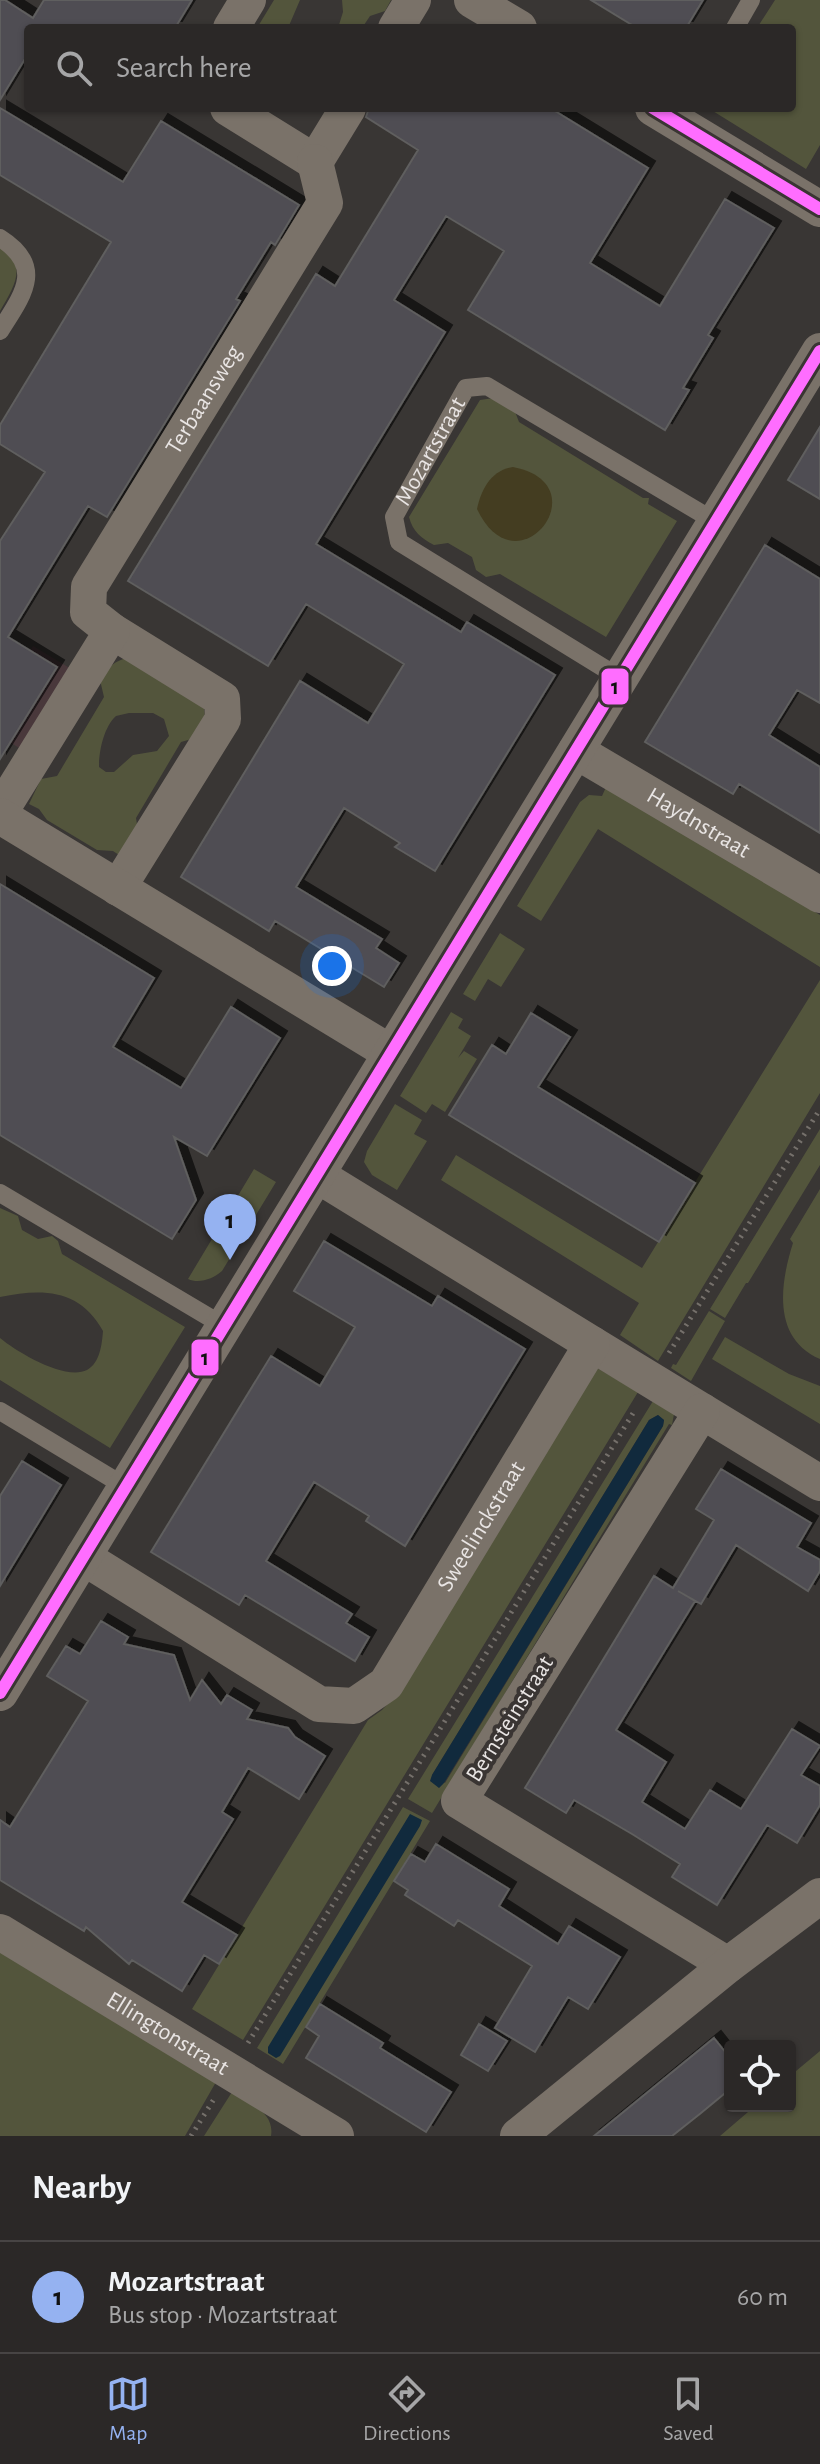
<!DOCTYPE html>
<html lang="en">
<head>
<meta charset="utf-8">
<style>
  body { margin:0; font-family:"Alegreya Sans",sans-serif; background:#373433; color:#f1f3f6 }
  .controls { position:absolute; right:24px; bottom:24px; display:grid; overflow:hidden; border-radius:8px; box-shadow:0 2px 6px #0004 }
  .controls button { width:72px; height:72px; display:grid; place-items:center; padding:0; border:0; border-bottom:2px solid #474444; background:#2b2827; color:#f1f3f6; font:40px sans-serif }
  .you { position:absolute; left:332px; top:966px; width:28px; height:28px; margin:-20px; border:6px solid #fff; border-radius:50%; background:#1a73e8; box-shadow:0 0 0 12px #1a73e833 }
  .badge { display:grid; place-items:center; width:52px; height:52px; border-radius:50%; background:#95b2f1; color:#111; font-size:26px; font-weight:700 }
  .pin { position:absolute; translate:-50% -66px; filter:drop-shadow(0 2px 4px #0008) }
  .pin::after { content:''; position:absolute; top:42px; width:28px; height:24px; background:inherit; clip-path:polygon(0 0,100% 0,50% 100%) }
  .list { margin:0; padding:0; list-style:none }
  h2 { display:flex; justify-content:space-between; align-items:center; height:104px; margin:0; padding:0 32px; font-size:34px }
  h2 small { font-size:26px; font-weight:400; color:#a6a6a7 }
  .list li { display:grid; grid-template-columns:52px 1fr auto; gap:24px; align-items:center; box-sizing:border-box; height:112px; padding:0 32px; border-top:2px solid #474444 }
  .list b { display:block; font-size:30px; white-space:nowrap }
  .list p { margin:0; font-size:26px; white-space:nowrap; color:#a6a6a7 }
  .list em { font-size:26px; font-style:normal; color:#a6a6a7 }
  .icon { flex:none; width:44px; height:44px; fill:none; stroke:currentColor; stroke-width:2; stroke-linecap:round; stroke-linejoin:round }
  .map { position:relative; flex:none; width:820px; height:2136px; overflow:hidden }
  .search { position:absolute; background:#2b2827; box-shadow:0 2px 6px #0004; left:24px; right:24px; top:24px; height:88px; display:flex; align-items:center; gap:20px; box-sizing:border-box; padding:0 28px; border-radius:8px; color:#a6a6a7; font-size:30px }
  .sheet { height:216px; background:#2b2827 }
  nav { display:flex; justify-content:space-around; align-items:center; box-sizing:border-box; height:112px; border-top:2px solid #474444; background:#2b2827; font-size:22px; color:#a6a6a7 }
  nav a { display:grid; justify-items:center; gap:4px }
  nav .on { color:#95b2f1 }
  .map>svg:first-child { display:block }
  .industrial { fill:#49383b }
  .green { fill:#53553c; fill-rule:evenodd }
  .sand { fill:#443d21 }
  .water { fill:#112a3d }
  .building { fill:#4f4d52; stroke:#5f5e5e; stroke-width:2; filter:url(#shadow) }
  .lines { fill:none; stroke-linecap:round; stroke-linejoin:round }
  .path { stroke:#75706b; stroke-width:5; stroke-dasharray:2 6; stroke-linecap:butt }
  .service { stroke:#7a7269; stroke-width:18 }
  .minor { stroke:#7a7269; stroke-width:36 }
  .bus-1-casing { stroke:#3a3533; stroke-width:18 }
  .bus-1 { stroke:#ff6dff; stroke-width:12 }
  .labels { text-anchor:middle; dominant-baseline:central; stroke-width:8; stroke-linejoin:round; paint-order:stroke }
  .street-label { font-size:24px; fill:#e9e5e4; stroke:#3a3533 }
  .line-badge { stroke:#3a3533; stroke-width:3 }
  .pale-badge-label { font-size:22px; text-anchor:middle; font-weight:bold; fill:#111 }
</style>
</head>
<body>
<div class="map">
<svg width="820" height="2136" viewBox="0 0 820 2136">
  <defs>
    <filter id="shadow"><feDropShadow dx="7" dy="-7" stdDeviation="0" flood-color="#0009"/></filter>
  </defs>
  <rect width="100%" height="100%" fill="#393634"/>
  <path class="industrial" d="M33,646L73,670L24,751L0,736V700Z"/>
  <path class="green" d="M274,0H300L288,28H257Z
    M342,0H391L385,11L370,16L362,28H338L343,12Z
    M775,0H820V145L806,169L708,108H792V28H757Z
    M0,244C29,265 14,287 0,311Z
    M494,398L514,409L519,422L643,498H649L648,504L677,521L606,637L500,574L486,577L476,570L472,557L448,543L434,545C421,538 413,532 409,517L480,400Z
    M130,657L204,707L205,719L195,738L181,742L136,818L138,831L122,857L113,851L97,850L47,820L39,809L29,804L41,779L57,776L104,697L100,680C108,667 114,661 130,657ZM129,713H153L164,719L169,736L157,751L133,755L114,772H106L99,767C99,750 104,727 116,716Z
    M607,785L820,915V967L598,829L541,921L517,906L580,802L589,795L602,796Z
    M500,933L525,949L501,987L488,979L475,1001L463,994Z
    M820,980V1093L658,1361L620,1335L639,1303L441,1180L456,1155L642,1268Z
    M451,1012L463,1019L458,1028L471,1036L458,1058L464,1051L477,1059L445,1112L432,1104L426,1113L400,1096Z
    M395,1104L422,1120L414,1134L427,1141L397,1190L372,1175L364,1162L367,1151Z
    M820,1129V1165L748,1283H746L725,1318L710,1309Z
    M254,1169L276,1182L222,1271C213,1279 199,1284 188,1279Z
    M820,1189V1359C772,1338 780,1284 793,1243L790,1239Z
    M0,1208L18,1216L22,1230L38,1239L52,1236L58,1241L62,1254L185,1327L110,1448L0,1380V1338C17,1352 65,1381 87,1370C100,1363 102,1344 103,1331C80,1289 43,1288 0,1297Z
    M709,1311L725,1321L691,1381L671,1368L673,1364L676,1365Z
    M725,1337L789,1374L820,1386V1424L712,1359Z
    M597,1368L638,1392L243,2040L192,2009L368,1720L382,1710L396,1695Z
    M653,1401L674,1414L672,1425L669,1424L432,1813L408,1799ZM658,1415L664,1420L663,1426L445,1783L432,1775L649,1420Z
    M403,1807L430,1821L283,2064L257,2048Z
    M0,1950L216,2082L185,2136H0Z
    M820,2051V2136H720L755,2106H790V2076Z
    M232,2092C249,2103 275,2112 271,2136H204Z"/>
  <path class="sand" d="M513,467C602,484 517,594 477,509C481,490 491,470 513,467Z"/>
  <path class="water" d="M658,1415L664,1420L663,1426L444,1783L439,1788L430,1781L432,1775L649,1420Z
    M410,1814L422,1820L420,1826L280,2056L276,2058L268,2053V2047Z"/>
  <path class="building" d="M0,0H5L33,18L44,0H192L175,28H28V54L0,100Z
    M591,0H703L686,28H637Z
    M0,108L123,182L161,121L299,205L275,245L271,242L236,299L240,301L107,517L88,506L8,637L57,667L0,759V541L45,472L0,444V425L111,242L0,175Z
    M369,108H550L648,168L590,263L660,306L725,199L774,228L708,335L713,338L683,388L689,390L665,430L468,310L504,251L446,216L394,300L445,332L316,544L461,632L467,622L555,675L435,871L395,847L400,843L344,808L296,887L382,939L376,948L399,963L384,987L275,921L269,931L181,877L300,681L368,723L404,664L306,604L268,666L128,581L316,274L335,286L418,150L366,117Z
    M820,427V499L788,480Z
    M765,545L820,579V703L797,690L769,735L820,767V833L739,784L733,794L645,742Z
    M0,884L154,978L113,1047L181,1088L231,1007L280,1038L207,1156L174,1137L196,1200L172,1239L0,1135Z
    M531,1013L570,1037L538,1087L695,1183L659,1242L449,1115L492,1045L506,1054Z
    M324,1241L432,1306L438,1296L525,1349L405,1546L366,1521L369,1516L314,1482L266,1561L352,1614L346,1623L369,1637L355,1661L245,1595L239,1605L151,1552L271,1356L320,1386L355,1327L294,1291Z
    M22,1461L61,1485L0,1586V1496Z
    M721,1469L811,1523L797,1547L820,1560V1571L808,1591L736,1545L701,1604L678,1591L695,1601L616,1730L666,1762L642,1802L685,1829L710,1790L741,1809L792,1729L820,1746L801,1775L820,1786V1805L797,1843L767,1825L717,1905L672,1877L680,1864L632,1834L574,1800L566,1813L525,1788L654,1576L673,1588L714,1520L696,1509Z
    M101,1621L128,1637L124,1644L174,1655L190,1700L202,1680L221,1704L227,1695L252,1710L247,1719L288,1728L295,1737L325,1756L299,1799L248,1768L222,1812L233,1819L182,1902L237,1935L219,1964L204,1955L182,1991L132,1960L129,1964L86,1927L84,1931L0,1880V1820L10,1827L88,1701L47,1676L66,1646L80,1654Z
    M436,1844L509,1889L499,1906L558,1944L569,1926L620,1957L588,2009L568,1997L535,2052L495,2028L532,1966L458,1920L454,1926L405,1895L408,1890L394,1881L411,1854L425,1862Z
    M320,2004L383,2043L380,2048L451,2092L426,2132L306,2058L319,2036L306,2027Z
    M479,2024L507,2041L488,2071L461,2055Z
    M714,2038L730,2058V2089L701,2113L672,2136H594Z"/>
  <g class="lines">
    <path class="path" d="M669,1353L820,1109
      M248,2043L635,1410
      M191,2136L214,2099"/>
    <g class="service">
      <path d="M735,28L751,0"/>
      <path d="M0,238C46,267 22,296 0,331"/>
      <path id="s1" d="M620,678L399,542L394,517L466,388L487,386L716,522"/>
      <path d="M0,1193L224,1326"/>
      <path d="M0,1411L126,1487"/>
    </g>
    <g class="minor">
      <path d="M472,0L519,28"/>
      <path d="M231,28L248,0"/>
      <path d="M396,28L413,0"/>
      <path d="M228,108L315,162"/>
      <path d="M653,108L820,209"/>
      <path d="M315,162L348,108"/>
      <path d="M112,631L222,699L223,719L118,888"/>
      <path id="s2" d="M576,751L820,895"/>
      <path id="s3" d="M0,812L112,631L88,612L89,587L325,203L315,162"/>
      <path d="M0,816L391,1053"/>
      <path d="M592,1344L820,1483"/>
      <path d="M702,1411L459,1801L728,1965"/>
      <path id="s4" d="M83,1557L319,1704L354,1706L386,1684L592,1344L317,1175"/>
      <path d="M0,1693L820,351"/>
      <path id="s5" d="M0,1932L336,2136"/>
      <path d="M518,2136L728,1965L820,1896"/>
    </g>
    <defs>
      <path id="bus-1" d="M653,108L820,209
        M0,1693L820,351"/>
    </defs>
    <use href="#bus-1" class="bus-1-casing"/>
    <use href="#bus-1" class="bus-1"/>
  </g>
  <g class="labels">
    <g class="street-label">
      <text stroke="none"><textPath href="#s3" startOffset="488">Terbaansweg</textPath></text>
      <text stroke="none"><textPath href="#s1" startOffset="360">Mozartstraat</textPath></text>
      <text stroke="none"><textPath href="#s2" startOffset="142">Haydnstraat</textPath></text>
      <text stroke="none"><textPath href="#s4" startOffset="536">Sweelinckstraat</textPath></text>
      <text transform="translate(510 1719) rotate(-58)">Bernsteinstraat</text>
      <text stroke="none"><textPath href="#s5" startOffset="196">Ellingtonstraat</textPath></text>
    </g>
  </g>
  <g class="line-badge">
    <rect x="600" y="667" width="30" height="39" rx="8" fill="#ff6dff"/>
    <rect x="190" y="1338" width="30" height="39" rx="8" fill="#ff6dff"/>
  </g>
  <g class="pale-badge-label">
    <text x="615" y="694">1</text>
    <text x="205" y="1365">1</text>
  </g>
</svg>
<div class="controls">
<button><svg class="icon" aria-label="locate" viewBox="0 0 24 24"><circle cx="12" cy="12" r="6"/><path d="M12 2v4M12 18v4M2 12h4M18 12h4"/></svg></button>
</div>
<div class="you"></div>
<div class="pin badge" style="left:230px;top:1260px">1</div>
<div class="search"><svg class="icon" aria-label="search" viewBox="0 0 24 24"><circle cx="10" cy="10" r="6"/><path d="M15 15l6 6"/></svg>Search here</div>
</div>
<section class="sheet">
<h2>Nearby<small></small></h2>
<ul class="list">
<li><span class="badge">1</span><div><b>Mozartstraat</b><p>Bus stop · Mozartstraat</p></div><em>60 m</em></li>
</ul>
</section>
<nav>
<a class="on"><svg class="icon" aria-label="map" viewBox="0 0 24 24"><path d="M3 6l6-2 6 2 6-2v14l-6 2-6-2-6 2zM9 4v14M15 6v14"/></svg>Map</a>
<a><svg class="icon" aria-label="directions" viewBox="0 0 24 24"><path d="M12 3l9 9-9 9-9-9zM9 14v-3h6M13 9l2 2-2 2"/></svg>Directions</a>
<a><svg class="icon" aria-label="saved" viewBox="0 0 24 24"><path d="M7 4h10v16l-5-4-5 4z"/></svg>Saved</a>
</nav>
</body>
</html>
